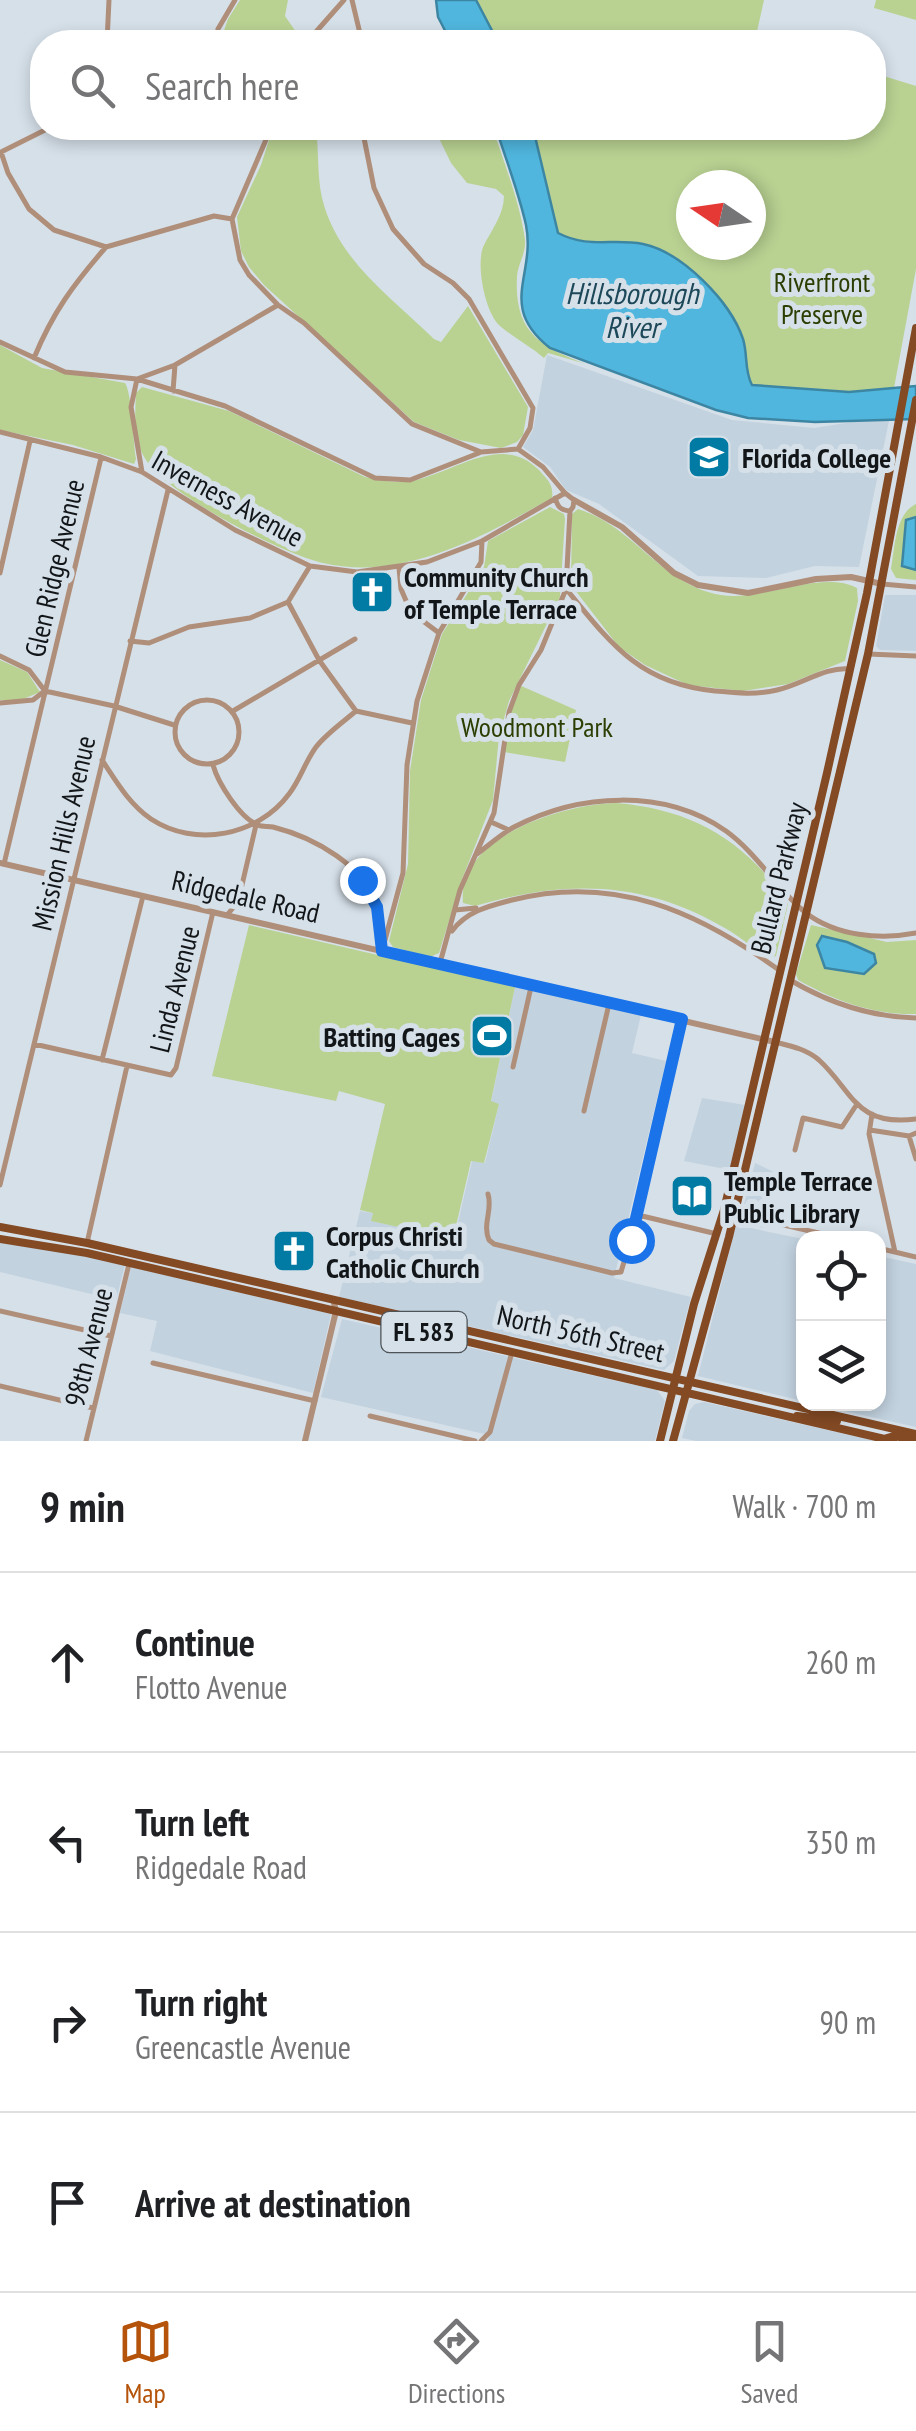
<!DOCTYPE html>
<html lang="en">
<head>
<meta charset="utf-8">
<style>
  body { margin:0; font-family:"PT Sans Narrow",sans-serif; background:#f2f2f2; color:#202124 }
  .controls { position:absolute; right:30px; bottom:30px; display:grid; overflow:hidden; border-radius:20px; box-shadow:0 5px 15px #0003 }
  .controls button { width:90px; height:90px; display:grid; place-items:center; padding:0; border:0; border-bottom:2px solid #e0e0e0; background:#fff; color:#202124; font:50px sans-serif }
  .compass { position:absolute; left:676px; top:170px; width:90px; height:90px; border-radius:50%; background:#fff; box-shadow:0 5px 15px #0003; rotate:283deg }
  .stop { position:absolute; width:30px; height:30px; margin:-22px; border:8px solid #1a73e8; border-radius:50%; background:#fff }
  .stop.end { background:#1a73e8; border-color:#fff; box-shadow:0 2px 10px #0008 }
  .list { margin:0; padding:0; list-style:none }
  h2 { display:flex; justify-content:space-between; align-items:center; height:130px; margin:0; padding:0 40px; font-size:42px }
  h2 small { font-size:32px; font-weight:400; color:#757577 }
  .list li { display:grid; grid-template-columns:65px 1fr auto; gap:30px; align-items:center; box-sizing:border-box; height:180px; padding:0 40px; border-top:2px solid #e0e0e0 }
  .list b { display:block; font-size:38px; white-space:nowrap }
  .list p { margin:0; font-size:32px; white-space:nowrap; color:#757577 }
  .list em { font-size:32px; font-style:normal; color:#757577 }
  .icon { flex:none; width:55px; height:55px; fill:none; stroke:currentColor; stroke-width:2; stroke-linecap:round; stroke-linejoin:round }
  .map { position:relative; flex:none; width:916px; height:1441px; overflow:hidden }
  .search { position:absolute; background:#fff; box-shadow:0 5px 15px #0003; left:30px; right:30px; top:30px; height:110px; display:flex; align-items:center; gap:25px; box-sizing:border-box; padding:0 35px; border-radius:40px; color:#757577; font-size:38px }
  .sheet { height:850px; background:#fff }
  nav { display:flex; justify-content:space-around; align-items:center; box-sizing:border-box; height:140px; border-top:2px solid #e0e0e0; background:#fff; font-size:28px; color:#757577 }
  nav a { display:grid; justify-items:center; gap:5px }
  nav .on { color:#b45309 }
  .map>svg:first-child { display:block }
  .built { fill:#c2d2df }
  .green { fill:#b9d292; fill-rule:evenodd }
  .water { fill:#50b6de; stroke:#3d86a3; stroke-width:2.5 }
  .lines { fill:none; stroke-linecap:round; stroke-linejoin:round }
  .minor { stroke:#af8e7a; stroke-width:5 }
  .tertiary { stroke:#af8e7a; stroke-width:6 }
  .primary { stroke:#834a24; stroke-width:8 }
  .route { stroke:#1a73e8; stroke-width:12 }
  .labels { text-anchor:middle; dominant-baseline:central; stroke-width:10; stroke-linejoin:round; paint-order:stroke }
  .shield { fill:#d6e0e9; stroke:#4d5357; stroke-width:2.5 }
  .shield-label { font-size:25px; font-weight:bold; fill:#121619 }
  .park-label { font-size:28px; fill:#2c3e02; stroke:#d6e0e9 }
  .poi-label { font-size:28px; font-weight:bold; fill:#121619; stroke:#d6e0e9; text-anchor:start }
  .street-label { font-size:28px; fill:#121619; stroke:#d6e0e9 }
  .water-label { font-size:30px; font-style:italic; fill:#1d4859; stroke:#d6e0e9 }
</style>
</head>
<body>
<div class="map">
<svg width="916" height="1441" viewBox="0 0 916 1441">
  <rect width="100%" height="100%" fill="#d6e0e9"/>
  <path class="built" d="M547,355L732,420L814,428L890,416L859,567L815,566L766,578L698,576L599,504L566,490L550,467L523,447L533,430Z
    M885,595H916V651L880,650L876,646Z
    M515,987L641,1015L632,1053L666,1061L614,1278L691,1297L674,1361L664,1370L339,1297L360,1211L373,1213L372,1221L454,1240L472,1161L485,1163L499,1104L491,1102Z
    M702,1098L745,1105L730,1170L684,1161Z
    M755,1163L778,1174L764,1228L739,1223Z
    M736,1225L803,1239V1401L698,1376Z
    M0,1242L85,1255L125,1265L116,1300L0,1272Z
    M879,1256L916,1264V1427L813,1404H878Z
    M131,1267L331,1314L313,1393L150,1351L157,1321L120,1313Z
    M342,1319L657,1390L665,1401L655,1441H488L489,1435L321,1397Z
    M704,1402L876,1441H696L682,1438L689,1411L695,1404Z"/>
  <path class="green" d="M240,0H288L285,16L303,42H220L228,19Z
    M476,0H764L756,36L776,42H498Z
    M876,0H916V20L874,8Z
    M874,73L916,86V269L894,388L849,392L752,385L747,375L745,343L644,244L577,243L558,233L533,128H874ZM691,185H751V245H691Z
    M273,128H316C319,151 317,175 322,198C337,260 391,297 434,339L441,342L468,306L528,407L523,435L517,442L501,448L459,440L414,422L264,285L249,267L241,251L237,217L261,165Z
    M434,128H493C504,164 520,202 525,240C526,254 518,263 517,277C514,332 540,347 586,364L548,353L544,358C530,346 513,337 500,326C485,313 475,263 484,245C492,229 504,214 504,196L496,189L467,183L451,163Z
    M0,345L42,368L125,383C132,393 133,442 136,459L134,464L73,445L0,430Z
    M142,387L229,411L365,477C380,480 397,484 412,481C454,473 502,432 539,470C547,479 554,485 552,498C501,526 450,556 391,565C369,569 345,568 323,563C281,553 169,496 146,460C133,441 135,415 136,393Z
    M916,504V580L896,578L891,569C895,547 895,514 916,504Z
    M550,507L564,514L565,519L560,597L509,701L499,736L493,800L461,882L439,953L430,957L393,947L389,941L408,864L410,771L421,700L442,634L484,567L488,541Z
    M578,509C634,526 661,585 721,595C761,602 822,569 857,588L858,601L845,661L788,684L743,691L688,685L645,665L619,647L575,590L571,581L572,514Z
    M0,660L27,672L40,692L21,700H0Z
    M519,685L576,710L565,762L504,752V731Z
    M616,803C691,809 746,840 788,904L776,956L768,959C755,950 743,939 730,931C646,880 567,879 475,906L463,903C456,836 565,804 616,803Z
    M249,925L515,987L491,1101L499,1104L484,1163L471,1161L453,1239L371,1221L373,1213L360,1210L385,1104L339,1091L336,1101L212,1076Z
    M811,925L887,942L916,940V1014C873,1015 836,1001 798,980L796,974Z"/>
  <path class="water" d="M436,0H476L498,42H451L438,17Z
    M496,128H533L558,233C589,249 612,238 643,244C682,252 731,302 743,339C748,355 744,370 752,385L849,392L916,386V419L815,422L748,418L716,410L550,348C497,306 536,276 526,225C519,193 506,160 496,128Z
    M916,517V570L902,566L906,520Z
    M822,936L847,942L874,954L876,963L864,974L825,968L817,945Z"/>
  <g class="lines">
    <path class="minor" d="M352,0L362,42
      M107,42L109,0
      M215,42L218,29L235,0
      M307,42L344,0
      M49,128L1,152L8,173L29,209L54,230L106,247L214,216L232,219
      M271,128L232,219L240,260L249,275L278,305L304,323L412,424L481,452L518,449L543,467L565,493
      M362,128L374,188L393,229L424,264L453,283L469,299L533,408L530,428L518,449
      M0,342L65,372L137,379L225,406L375,478L410,480L479,453
      M34,358C53,312 73,285 106,247
      M173,391L175,365
      M0,432L101,457L142,472L235,530L310,566L357,572L427,562L482,541L565,493L574,500L573,507L570,511C560,510 558,507 555,498
      M142,472L131,407L137,379L175,365L278,305
      M310,566L288,602L319,660L356,711
      M399,568L401,589L407,603
      M0,573L30,441
      M882,584L916,587
      M567,590C611,644 640,684 715,691C736,693 756,695 777,690C801,685 826,666 850,669
      M423,621L439,633
      M130,641L149,643L189,627L250,618L288,602
      M868,654L916,656
      M0,656L29,670L45,691L114,706L174,725
      M175 732a32 32 0 1 1 64 0a32 32 0 1 1-64 0Z
      M0,703L33,700L42,693
      M233,711L355,639
      M102,760C116,781 129,804 151,819C195,848 258,836 289,794C300,780 305,762 316,747C326,734 343,722 356,711L412,723
      M213,765C218,783 240,818 258,825C262,827 268,826 273,827C313,837 367,866 378,909C381,922 381,935 382,948
      M491,822L509,830
      M477,854C489,845 501,834 514,827C579,793 664,788 726,831C758,854 779,892 806,913C836,936 880,940 916,933
      M4,864L101,458
      M455,910L476,908
      M227,915L238,902L256,825
      M452,931C467,911 489,906 512,900C614,874 697,911 779,970
      M382,951L403,873L407,765L417,701L439,633L481,562L482,541
      M440,963L460,890L494,813L509,712L519,685L541,650L566,589L570,511
      M790,980C829,1003 870,1017 916,1018
      M775,1042C791,1046 806,1049 819,1060C853,1091 855,1127 916,1119
      M34,1044L171,1075L176,1068L213,912
      M102,1060L143,896
      M513,1067L531,987
      M584,1111L609,1004
      M872,1114L869,1134L895,1252
      M870,1130L909,1136L916,1133
      M909,1136L916,1159
      M795,1150L803,1118L842,1127L857,1104
      M0,1185L168,490
      M488,1194C493,1210 482,1224 489,1240L494,1244L612,1273L621,1272L638,1215L682,1019
      M638,1215L717,1234
      M771,1222L840,1238
      M87,1243L127,1066
      M878,1248L916,1257
      M0,1311L111,1336
      M153,1363L315,1401
      M0,1386L93,1408
      M370,1416L475,1441
      M86,1441L129,1264
      M481,1441L490,1432L512,1352"/>
    <path class="tertiary" d="M574,500L622,527L674,573L698,585L748,593L816,579L851,577L882,584
      M0,863L775,1042
      M305,1441L336,1311L333,1299"/>
    <path class="primary" d="M0,1227L87,1243L916,1434
      M0,1239L87,1253L893,1441
      M797,1416L837,1421
      M887,1438L894,1436L916,1440
      M660,1441L694,1304L724,1210L827,773L867,593L916,328
      M673,1441L729,1237L868,654L916,400"/>
  </g>
  <g class="lines">
    <path class="route" d="M362,880L377,907L382,951L682,1019L631,1240"/>
  </g>
  <defs>
    <symbol id="university-square" viewBox="-11 -11 22 22"><rect x="-9" y="-9" width="18" height="18" rx="4" fill="#017ba3" stroke="#d6e0e9"/><path d="M0-5L7-2L0 1L-7-2ZM-4 1L0 2.5L4 1V4Q0 6-4 4Z" fill="#fff"/></symbol>
    <symbol id="church-square" viewBox="-11 -11 22 22"><rect x="-9" y="-9" width="18" height="18" rx="4" fill="#017ba3" stroke="#d6e0e9"/><path d="M-1.2-6h2.4v3.5h3.3v2.4h-3.3V6h-2.4V-.1h-3.3v-2.4h3.3Z" fill="#fff"/></symbol>
    <symbol id="stadium-square" viewBox="-11 -11 22 22"><rect x="-9" y="-9" width="18" height="18" rx="4" fill="#017ba3" stroke="#d6e0e9"/><path d="M0-5a6.5 5 0 1 0 0 10a6.5 5 0 1 0 0-10ZM-3.5-1.8h7v3.6h-7Z" fill="#fff"/></symbol>
    <symbol id="library-square" viewBox="-11 -11 22 22"><rect x="-9" y="-9" width="18" height="18" rx="4" fill="#017ba3" stroke="#d6e0e9"/><path d="M-6-4Q-3-5.5-.7-3.5V5Q-3 3-6 4ZM6-4Q3-5.5 .7-3.5V5Q3 3 6 4Z" fill="#fff"/></symbol>
  </defs>
  <g fill-rule="evenodd">
    <use href="#university-square" x="684" y="432" width="50" height="50"/>
    <use href="#church-square" x="347" y="567" width="50" height="50"/>
    <use href="#stadium-square" x="467" y="1011" width="50" height="50"/>
    <use href="#library-square" x="667" y="1171" width="50" height="50"/>
    <use href="#church-square" x="269" y="1226" width="50" height="50"/>
  </g>
  <g class="labels">
    <rect class="shield" x="381.5" y="1312" width="85" height="40" rx="8"/>
    <g class="shield-label">
      <text x="424" y="1332">FL 583</text>
    </g>
    <g class="park-label">
      <text x="822" y="281">Riverfront<tspan x="822" dy="32">Preserve</tspan></text>
      <text x="537" y="726">Woodmont Park</text>
    </g>
    <g class="poi-label">
      <text x="742" y="457">Florida College</text>
      <text x="404" y="576">Community Church<tspan x="404" dy="32">of Temple Terrace</tspan></text>
      <text x="460" y="1036" text-anchor="end">Batting Cages</text>
      <text x="724" y="1180">Temple Terrace<tspan x="724" dy="32">Public Library</tspan></text>
      <text x="326" y="1235">Corpus Christi<tspan x="326" dy="32">Catholic Church</tspan></text>
    </g>
    <g class="street-label">
      <text transform="translate(228 498) rotate(29)">Inverness Avenue</text>
      <text transform="translate(54 568) rotate(-77)">Glen Ridge Avenue</text>
      <text transform="translate(63 833) rotate(-77)">Mission Hills Avenue</text>
      <text transform="translate(778 878) rotate(-76)">Bullard Parkway</text>
      <text transform="translate(246 896) rotate(13)">Ridgedale Road</text>
      <text transform="translate(174 989) rotate(-76)">Linda Avenue</text>
      <text transform="translate(581 1333) rotate(13)">North 56th Street</text>
      <text transform="translate(88 1347) rotate(-76)">98th Avenue</text>
    </g>
    <g class="water-label">
      <text x="632" y="292">Hillsborough<tspan x="632" dy="34">River</tspan></text>
    </g>
  </g>
</svg>
<div class="controls">
<button><svg class="icon" aria-label="locate" viewBox="0 0 24 24"><circle cx="12" cy="12" r="6"/><path d="M12 2v4M12 18v4M2 12h4M18 12h4"/></svg></button>
<button><svg class="icon" aria-label="layers" viewBox="0 0 24 24"><path d="M12 4l9 5-9 5-9-5zM3 14l9 5 9-5"/></svg></button>
</div>
<svg class="compass" viewBox="-18 -18 36 36"><path d="M0-13l5 13h-10z" fill="#e53935"/><path d="M0 13l5-13h-10z" fill="#757577"/></svg>
<div class="stop" style="left:631px;top:1240px"></div>
<div class="stop end" style="left:362px;top:880px"></div>
<div class="search"><svg class="icon" aria-label="search" viewBox="0 0 24 24"><circle cx="10" cy="10" r="6"/><path d="M15 15l6 6"/></svg>Search here</div>
</div>
<section class="sheet">
<h2>9 min<small>Walk · 700 m</small></h2>
<ul class="list">
<li><svg class="icon" aria-label="ahead" viewBox="0 0 24 24"><path d="M12 20V5M6 11l6-6 6 6"/></svg><div><b>Continue</b><p>Flotto Avenue</p></div><em>260 m</em></li>
<li><svg class="icon" aria-label="left" viewBox="0 0 24 24"><path d="M17 20v-9H6M10 6l-5 5 5 5"/></svg><div><b>Turn left</b><p>Ridgedale Road</p></div><em>350 m</em></li>
<li><svg class="icon" aria-label="right" viewBox="0 0 24 24"><path d="M7 20v-9h11M14 6l5 5-5 5"/></svg><div><b>Turn right</b><p>Greencastle Avenue</p></div><em>90 m</em></li>
<li><svg class="icon" aria-label="arrive" viewBox="0 0 24 24"><path d="M6 21V4h12l-3 4 3 4H6"/></svg><div><b>Arrive at destination</b></div></li>
</ul>
</section>
<nav>
<a class="on"><svg class="icon" aria-label="map" viewBox="0 0 24 24"><path d="M3 6l6-2 6 2 6-2v14l-6 2-6-2-6 2zM9 4v14M15 6v14"/></svg>Map</a>
<a><svg class="icon" aria-label="directions" viewBox="0 0 24 24"><path d="M12 3l9 9-9 9-9-9zM9 14v-3h6M13 9l2 2-2 2"/></svg>Directions</a>
<a><svg class="icon" aria-label="saved" viewBox="0 0 24 24"><path d="M7 4h10v16l-5-4-5 4z"/></svg>Saved</a>
</nav>
</body>
</html>
